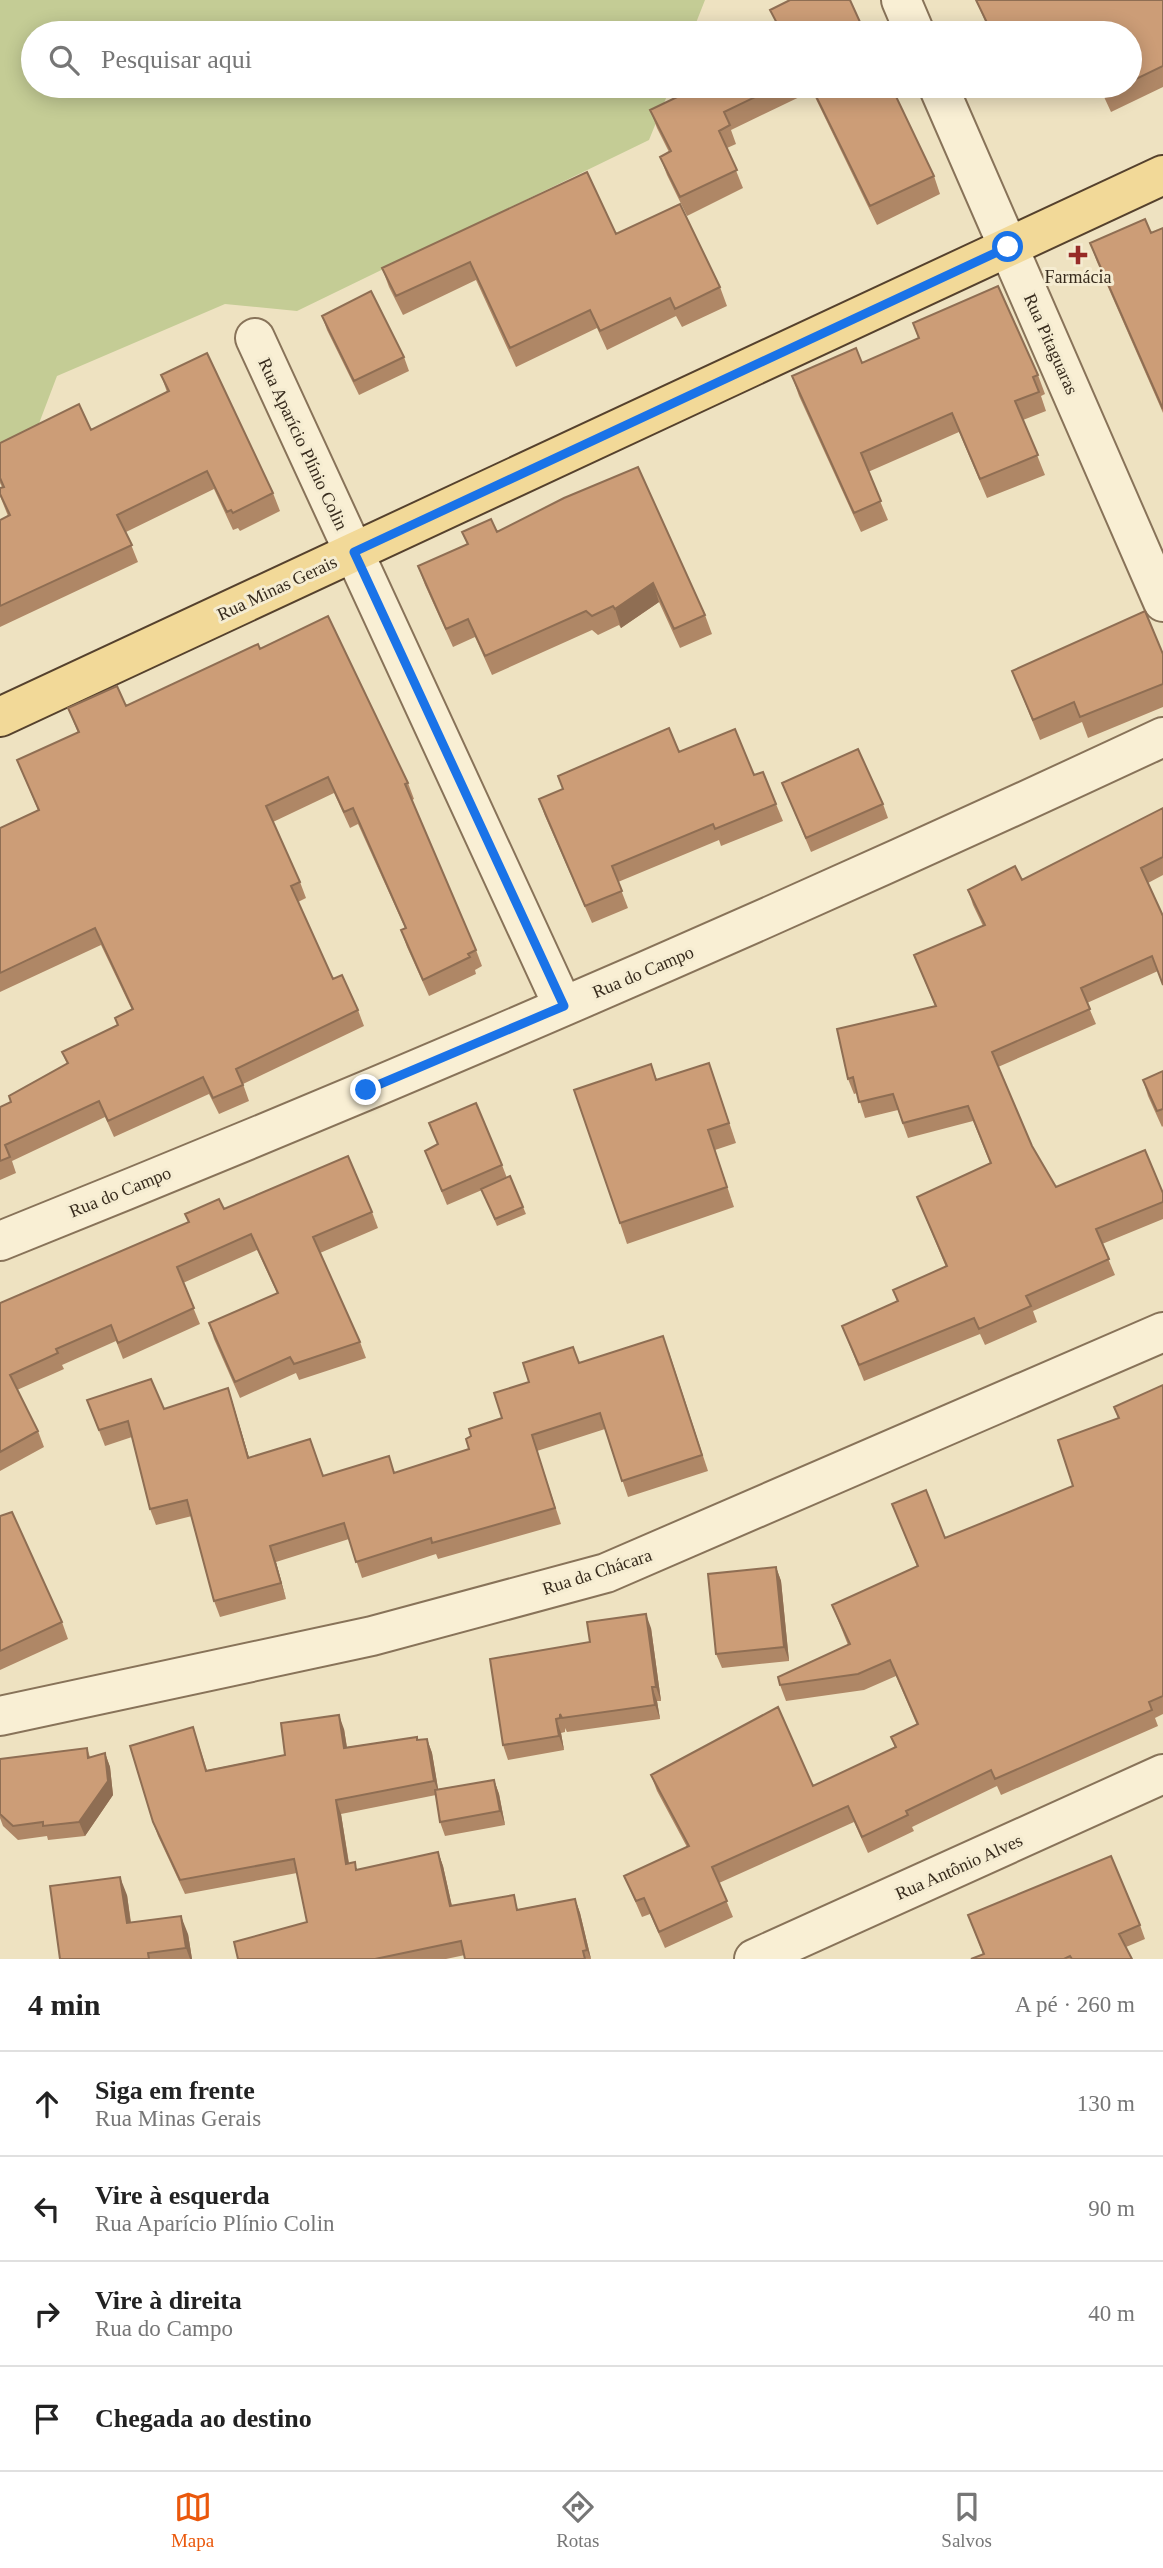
<!DOCTYPE html>
<html lang="pt">
<head>
<meta charset="utf-8">
<style>
  body { margin:0; font-family:Georgia,serif; background:#f2f2f2; color:#222 }
  .stop { position:absolute; width:21px; height:21px; margin:-16px; border:5px solid #1a73e8; border-radius:50%; background:#fff }
  .stop.end { background:#1a73e8; border-color:#fff; box-shadow:0 2px 7px #0008 }
  .list { margin:0; padding:0; list-style:none }
  h2 { display:flex; justify-content:space-between; align-items:center; height:91px; margin:0; padding:0 28px; font-size:30px }
  h2 small { font-size:23px; font-weight:400; color:#767676 }
  .list li { display:grid; grid-template-columns:46px 1fr auto; gap:21px; align-items:center; box-sizing:border-box; height:105px; padding:0 28px; border-top:2px solid #e0e0e0 }
  .list b { display:block; font-size:26px; white-space:nowrap }
  .list p { margin:0; font-size:23px; white-space:nowrap; color:#767676 }
  .list em { font-size:23px; font-style:normal; color:#767676 }
  .icon { flex:none; width:38px; height:38px; fill:none; stroke:currentColor; stroke-width:2; stroke-linecap:round; stroke-linejoin:round }
  .map { position:relative; flex:none; width:1163px; height:1959px; overflow:hidden }
  .search { position:absolute; background:#fff; box-shadow:0 4px 18px #0003; left:21px; right:21px; top:21px; height:77px; display:flex; align-items:center; gap:18px; box-sizing:border-box; padding:0 24px; border-radius:38px; color:#767676; font-size:26px }
  .sheet { height:511px; background:#fff }
  nav { display:flex; justify-content:space-around; align-items:center; box-sizing:border-box; height:98px; border-top:2px solid #e0e0e0; background:#fff; font-size:19px; color:#767676 }
  nav a { display:grid; justify-items:center; gap:4px }
  nav .on { color:#ea580c }
  .map>svg:first-child { display:block }
  .green { fill:#c4cc95 }
  .lines { fill:none; stroke-linecap:round; stroke-linejoin:round }
  .minor-casing { stroke:#887359; stroke-width:42 }
  .major-casing { stroke:#55412d; stroke-width:42 }
  .minor { stroke:#f9efd4; stroke-width:38 }
  .major { stroke:#f2d998; stroke-width:38 }
  .wall { fill:#af8766 }
  .shaded-wall { fill:#8f6e53 }
  .building { fill:#cc9d77; stroke:#8f6e53; stroke-width:2 }
  .route { stroke:#1a73e8; stroke-width:9 }
  .poi-dot { fill:#972b28; stroke:#f5ecd1; stroke-width:2.5 }
  .labels { text-anchor:middle; dominant-baseline:central; stroke-width:6; stroke-linejoin:round; paint-order:stroke }
  .poi-label { font-size:18px; fill:#372b1d; stroke:#f5ecd1 }
  .street-label { font-size:18px; fill:#372b1d; stroke:#f5ecd1 }
</style>
</head>
<body>
<div class="map">
<svg width="1163" height="1959" viewBox="0 0 1163 1959">
  <rect width="100%" height="100%" fill="#eee2c1"/>
  <path class="green" d="M0,0H705L692,33H33V86H671L649,140L297,311L225,304L57,376L35,434L0,448Z"/>
  <g class="lines">
    <defs>
      <path id="minor" d="M901,0L915,33
        M938,86L1163,602
        M255,338L563,1006
        M0,1241C392,1084 780,916 1163,737
        M0,1716L372,1636L606,1573L1163,1332
        M754,1959L1163,1774"/>
      <path id="major" d="M0,717L1163,175"/>
    </defs>
    <use href="#minor" class="minor-casing"/>
    <use href="#major" class="major-casing"/>
    <use href="#minor" class="minor"/>
    <use href="#major" class="major"/>
  </g>
  <path class="wall" d="M976,0H1163V87L1111,112L1099,86H1130V33H990Z
    M700,86H891L934,176L940,194L877,225L812,91L731,130L736,144L727,148L743,188L687,216L667,175L660,157L669,152L657,128L650,110Z
    M1163,228V413L1097,262L1090,243L1151,233Z
    M616,234L720,287L727,306L682,327L676,316L607,350L597,328L516,367L476,280L403,315L389,287L382,268Z
    M322,316L404,357L409,371L359,395L327,330Z
    M913,323L1038,375L1045,394L1041,396L1046,411L1023,420L1045,475L987,498L959,432L868,472L888,520L861,532L799,396L792,376L862,363L918,338Z
    M161,375L273,493L280,511L240,531L238,528L233,530L214,489L126,532L138,562L0,627V520L8,516L0,496V488L2,487L0,483V443L91,430L167,392Z
    M564,498L705,615L712,634L680,648L659,602L621,628L619,625L598,635L592,630L492,675L475,637L453,647L425,585L418,566L467,544L462,532H497Z
    M260,649L408,783L414,799L412,800L476,950L482,966L475,970L476,974L429,996L407,947L401,930L405,928L358,824L350,828L334,793L273,822L300,882L306,898L298,902L333,979L358,1010L364,1026L243,1084L249,1101L219,1114L209,1094L114,1137L105,1117L12,1161L16,1173L0,1180V1107L11,1102L67,1064L62,1052L118,1026L115,1018L132,1010L101,945L0,992V828L38,810L17,760L78,733L68,708L126,706Z
    M1163,654V707L1088,738L1082,722L1040,740L1012,671Z
    M679,752L754,775L776,804L783,821L721,846L719,840L618,882L628,908L592,923L545,816L539,799Z
    M782,783L883,804L888,818L811,852Z
    M1163,808V875L1148,883L1158,971L1087,1003L1096,1024L998,1067L1032,1146L1056,1187L1163,1193V1219L1102,1244L1115,1275L1033,1311L1037,1322L985,1345L980,1334L864,1381L842,1326L897,1301L893,1290L946,1267L917,1197L990,1163L973,1121L908,1138L898,1110L865,1118L857,1093L854,1094L848,1079L935,1006L914,955L983,926L973,905L968,890L1022,880Z
    M651,1064L657,1080L716,1083L736,1143L715,1150L734,1207L627,1244L620,1223Z
    M1163,1071V1126L1162,1127L1148,1096L1143,1080Z
    M425,1151L502,1165L507,1178L510,1176L526,1214L497,1226L482,1190L447,1205Z
    M224,1209L372,1212L378,1228L320,1253L360,1342L366,1358L299,1380L296,1373L240,1398L214,1339L209,1323L277,1293L257,1250L183,1283L200,1324L123,1359L116,1341L62,1365L64,1369L17,1390L38,1431L44,1447L0,1471V1303L189,1223L185,1214Z
    M669,1352L708,1471L628,1497L605,1429L537,1451L561,1524L438,1559L436,1554L362,1578L349,1539L276,1562L286,1599L220,1617L214,1601L192,1516L156,1525L150,1509L132,1437L105,1446L87,1400L164,1409L228,1388L233,1404L249,1458L323,1476L395,1473L469,1449L471,1436L502,1418L529,1382L579,1363Z
    M1163,1385V1714L1155,1718L1158,1726L1001,1795L997,1786L912,1827L914,1831L868,1853L854,1822L719,1883L733,1917L665,1948L650,1914L642,1917L624,1876L687,1847L657,1791L651,1775L813,1786L895,1748L891,1737L917,1725L896,1676L864,1690L786,1701L780,1685L848,1645L832,1605L917,1566L892,1504L945,1538L1073,1486L1118,1418L1114,1407Z
    M0,1516L62,1622L68,1639L0,1670Z
    M776,1567L781,1581L789,1661L722,1668L716,1654Z
    M651,1628L661,1701H657L660,1719L567,1732L565,1728V1732L561,1733L564,1750L508,1760L503,1745L590,1642Z
    M193,1727L207,1770L285,1755L344,1729L347,1747L417,1737L419,1740L427,1739L432,1753L438,1789L494,1780L499,1794L505,1825L445,1836L440,1822L436,1795L341,1814L349,1863L358,1870L438,1852L443,1866L452,1906L519,1909L575,1899L580,1913L591,1959H465V1955L446,1959H238L307,1922L297,1873L185,1894L158,1836L153,1822Z
    M87,1748L90,1757L105,1753L110,1767L113,1795L85,1836L48,1840L47,1836L18,1840L3,1826L0,1818V1759Z
    M127,1895L131,1922L188,1934L192,1959H60Z
    M968,1915L1140,1925L1145,1939L1126,1947L1132,1959H971L983,1954Z"/>
  <path class="shaded-wall" d="M653,583L659,602L621,628L615,609Z
    M228,1388L233,1404L254,1474L248,1458Z
    M270,1546L276,1562L286,1599L281,1583Z
    M776,1567L781,1581L789,1661L784,1647Z
    M646,1614L651,1628L661,1701L656,1687Z
    M652,1687L657,1701L660,1719L655,1705Z
    M339,1715L344,1729L349,1762L344,1748Z
    M556,1719L561,1733L564,1750L559,1736Z
    M427,1739L432,1753L439,1794L434,1781Z
    M105,1753L110,1767L113,1795L85,1836L79,1822Z
    M494,1780L499,1794L505,1825L500,1811Z
    M336,1800L341,1814L351,1878L346,1864Z
    M438,1852L443,1866L455,1920L450,1906Z
    M120,1877L127,1895L133,1941L127,1923Z
    M575,1899L580,1913L591,1959L587,1950Z
    M181,1916L188,1934L192,1959H190L186,1948Z"/>
  <path class="building" d="M790,0H850L865,33H766L779,27L770,10Z
    M976,0H1163V66L1130,82V33H1077L1073,25L1056,33H992Z
    M700,86H778L724,112L730,125L719,131L737,170L680,197L660,157L671,151L650,110Z
    M811,86H891L934,176L870,206Z
    M1101,86H1123L1105,95Z
    M587,172L616,234L680,204L720,287L675,309L670,298L600,331L590,310L510,348L470,262L396,296L382,268Z
    M1145,219L1151,233L1163,228V409L1090,243Z
    M998,286L1038,375L1033,377L1039,392L1015,401L1038,455L980,479L952,413L861,453L881,501L854,513L792,376L856,348L862,363L919,338L913,323Z
    M371,291L404,357L354,381L322,316Z
    M207,353L273,493L233,513L231,510L227,512L207,471L117,515L132,545L0,606V520L10,515L0,494V488L4,487L0,478V443L79,404L91,430L169,391L161,375Z
    M638,467L705,615L674,629L653,583L615,609L613,606L592,616L586,611L485,656L468,619L446,629L418,566L468,544L462,532L491,519L497,532L564,498Z
    M1145,611L1163,654V684L1080,717L1074,702L1033,720L1012,671Z
    M328,616L408,783L405,784L476,950L468,954L470,957L423,980L401,930L406,928L353,808L344,812L328,777L266,806L300,882L291,886L333,979L342,975L358,1010L236,1069L243,1085L213,1098L203,1077L108,1121L99,1101L5,1145L10,1157L0,1161V1107L11,1102L9,1096L68,1063L62,1052L118,1025L115,1018L133,1009L95,928L0,973V828L39,810L17,760L79,732L68,708L117,686L126,706L258,644L260,649Z
    M669,728L679,752L735,729L754,775L763,772L776,804L715,829L713,824L612,866L622,891L585,906L539,799L563,789L558,776Z
    M858,749L883,804L806,838L782,783Z
    M1163,808V857L1141,868L1163,916V985L1152,956L1081,988L1090,1009L992,1052L1032,1146L1056,1187L1145,1150L1163,1193V1202L1096,1229L1109,1259L1026,1296L1031,1306L979,1329L974,1318L859,1365L842,1326L898,1301L893,1290L947,1266L917,1197L991,1163L968,1106L903,1123L893,1094L859,1102L853,1077L848,1079L837,1029L936,1006L914,955L985,925L968,890L1015,866L1022,880Z
    M709,1063L729,1123L708,1130L727,1187L620,1223L574,1090L651,1064L656,1080Z
    M1163,1071V1109L1157,1111L1143,1080Z
    M476,1103L502,1165L442,1191L425,1151L438,1144L429,1123Z
    M348,1156L372,1212L313,1237L360,1342L294,1364L290,1357L235,1382L209,1323L278,1293L251,1234L177,1267L194,1308L118,1343L111,1325L56,1349L58,1353L10,1375L38,1431L0,1452V1303L189,1222L185,1214L219,1199L224,1209Z
    M510,1176L523,1207L495,1219L481,1189Z
    M663,1336L702,1455L622,1481L600,1413L532,1435L555,1508L432,1543L431,1538L356,1562L344,1523L270,1546L281,1583L214,1601L187,1500L150,1509L128,1421L99,1430L87,1400L151,1379L164,1409L228,1388L248,1458L310,1439L323,1476L389,1456L394,1473L469,1449L466,1439L471,1436L469,1429L502,1418L494,1393L529,1382L523,1363L573,1347L579,1363Z
    M1163,1385V1696L1149,1702L1152,1710L995,1779L991,1770L906,1811L908,1815L862,1837L848,1806L712,1867L727,1901L659,1932L644,1898L636,1901L624,1876L689,1846L651,1775L778,1707L813,1786L896,1747L891,1737L918,1724L890,1660L858,1674L780,1685L778,1677L850,1644L832,1605L918,1566L892,1504L926,1490L945,1538L1073,1486L1058,1440L1119,1418L1114,1407Z
    M12,1512L62,1622L0,1651V1516Z
    M776,1567L784,1647L716,1654L708,1574Z
    M646,1614L656,1687H652L655,1705L562,1718L560,1714V1718L556,1719L559,1736L503,1745L490,1659L590,1642L587,1622Z
    M339,1715L344,1748L417,1737V1740L427,1739L434,1781L336,1800L346,1864L355,1862L356,1870L438,1852L450,1906L514,1895L517,1910L575,1899L587,1950L583,1951L585,1959H465L461,1941L375,1959H238L234,1942L307,1922L294,1859L180,1880L153,1822L130,1746L193,1727L206,1771L285,1755L281,1723Z
    M87,1748L88,1758L105,1753L108,1781L79,1822L43,1826V1822L13,1826L0,1814V1759Z
    M494,1780L500,1811L440,1822L435,1790Z
    M1111,1856L1140,1925L1119,1934L1132,1959H1072L1070,1956L1064,1959H971L984,1954L968,1915Z
    M120,1877L127,1923L181,1916L186,1948L148,1953L149,1959H60L50,1886Z"/>
  <g class="lines">
    <path class="route" d="M366,1090L564,1006L354,552L1008,247"/>
  </g>
  <path class="poi-dot" d="M1074.5 244.5h7v7h7v7h-7v7h-7v-7h-7v-7h7z"/>
  <g class="labels">
    <g class="poi-label">
      <text x="1078" y="277">Farmácia</text>
    </g>
    <g class="street-label">
      <text transform="translate(1051 344) rotate(66)">Rua Pitaguaras</text>
      <text transform="translate(303 444) rotate(65)">Rua Aparício Plínio Colin</text>
      <text transform="translate(277 588) rotate(-25)">Rua Minas Gerais</text>
      <text transform="translate(643 972) rotate(-23)">Rua do Campo</text>
      <text transform="translate(120 1192) rotate(-22)">Rua do Campo</text>
      <text transform="translate(597 1572) rotate(-18)">Rua da Chácara</text>
      <text transform="translate(959 1867) rotate(-24)">Rua Antônio Alves</text>
    </g>
  </g>
</svg>
<div class="stop" style="left:1008px;top:247px"></div>
<div class="stop end" style="left:366px;top:1090px"></div>
<div class="search"><svg class="icon" aria-label="search" viewBox="0 0 24 24"><circle cx="10" cy="10" r="6"/><path d="M15 15l6 6"/></svg>Pesquisar aqui</div>
</div>
<section class="sheet">
<h2>4 min<small>A pé · 260 m</small></h2>
<ul class="list">
<li><svg class="icon" aria-label="ahead" viewBox="0 0 24 24"><path d="M12 20V5M6 11l6-6 6 6"/></svg><div><b>Siga em frente</b><p>Rua Minas Gerais</p></div><em>130 m</em></li>
<li><svg class="icon" aria-label="left" viewBox="0 0 24 24"><path d="M17 20v-9H6M10 6l-5 5 5 5"/></svg><div><b>Vire à esquerda</b><p>Rua Aparício Plínio Colin</p></div><em>90 m</em></li>
<li><svg class="icon" aria-label="right" viewBox="0 0 24 24"><path d="M7 20v-9h11M14 6l5 5-5 5"/></svg><div><b>Vire à direita</b><p>Rua do Campo</p></div><em>40 m</em></li>
<li><svg class="icon" aria-label="arrive" viewBox="0 0 24 24"><path d="M6 21V4h12l-3 4 3 4H6"/></svg><div><b>Chegada ao destino</b></div></li>
</ul>
</section>
<nav>
<a class="on"><svg class="icon" aria-label="map" viewBox="0 0 24 24"><path d="M3 6l6-2 6 2 6-2v14l-6 2-6-2-6 2zM9 4v14M15 6v14"/></svg>Mapa</a>
<a><svg class="icon" aria-label="directions" viewBox="0 0 24 24"><path d="M12 3l9 9-9 9-9-9zM9 14v-3h6M13 9l2 2-2 2"/></svg>Rotas</a>
<a><svg class="icon" aria-label="saved" viewBox="0 0 24 24"><path d="M7 4h10v16l-5-4-5 4z"/></svg>Salvos</a>
</nav>
</body>
</html>
